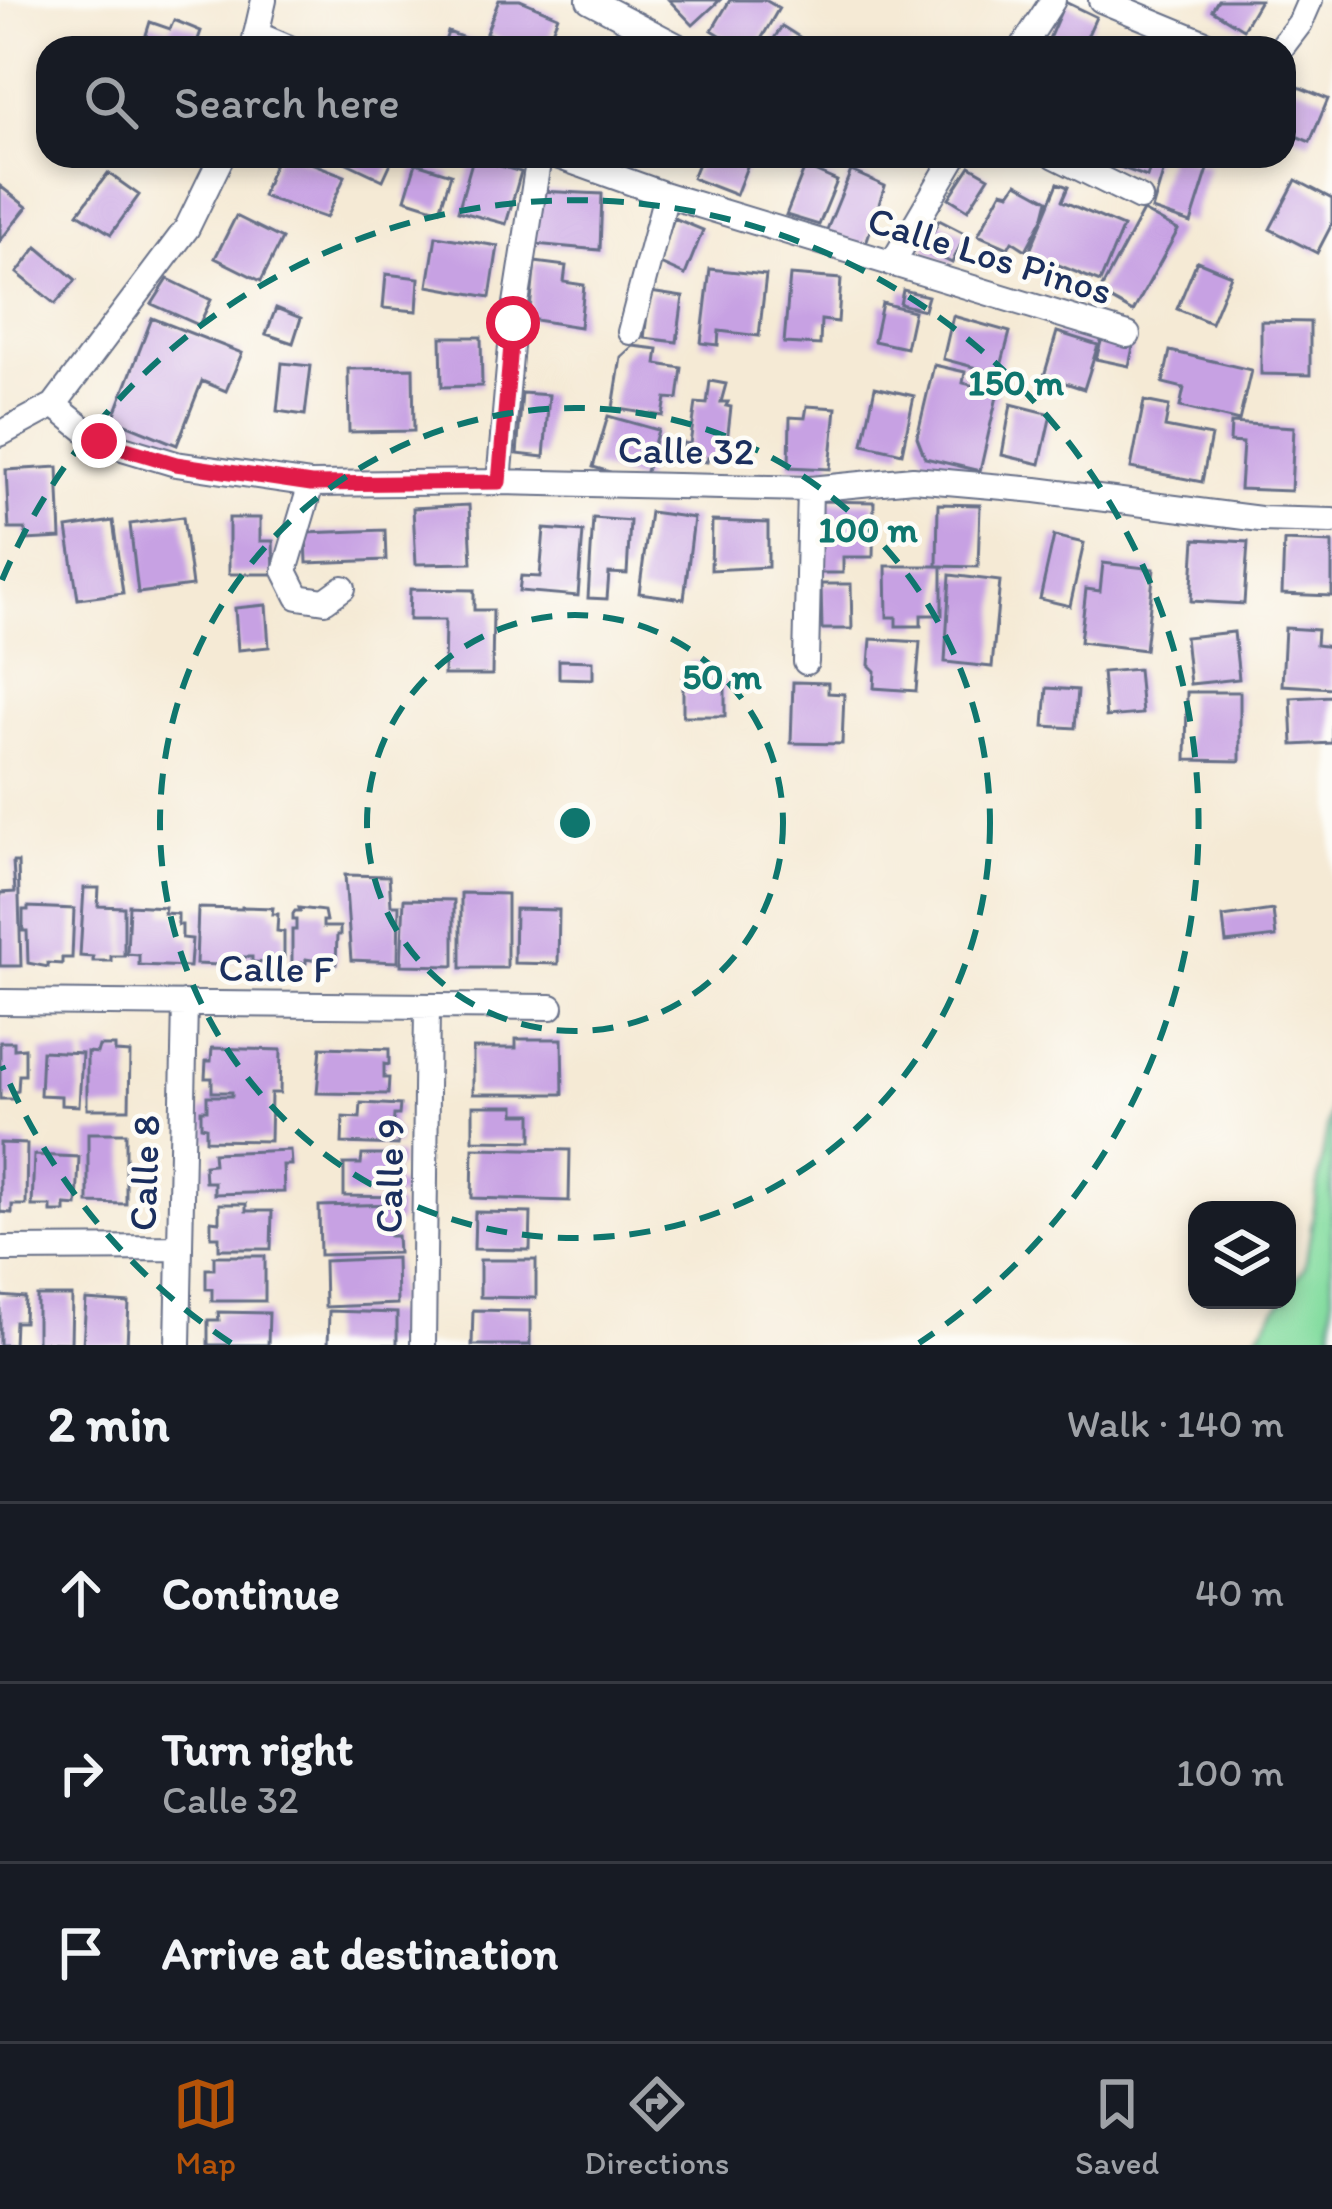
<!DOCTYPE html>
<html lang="en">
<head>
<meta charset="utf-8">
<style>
  body { margin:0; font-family:Itim,sans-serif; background:#20242c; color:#f1f3f6 }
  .controls { position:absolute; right:36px; bottom:36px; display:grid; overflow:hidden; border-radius:24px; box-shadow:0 6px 18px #0003 }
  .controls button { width:108px; height:108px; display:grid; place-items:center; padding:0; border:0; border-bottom:3px solid #363941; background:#171b24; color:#f1f3f6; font:60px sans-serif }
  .stop { position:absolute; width:36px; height:36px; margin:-27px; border:9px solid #e11d48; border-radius:50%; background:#fff }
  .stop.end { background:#e11d48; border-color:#fff; box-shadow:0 3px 12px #0008 }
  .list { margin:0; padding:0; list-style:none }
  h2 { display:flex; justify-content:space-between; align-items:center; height:156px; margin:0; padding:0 48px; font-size:51px }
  h2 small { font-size:39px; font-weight:400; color:#9ea1a6 }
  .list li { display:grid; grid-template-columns:78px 1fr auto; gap:36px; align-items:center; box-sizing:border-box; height:180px; padding:0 48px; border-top:3px solid #363941 }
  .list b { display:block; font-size:45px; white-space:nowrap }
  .list p { margin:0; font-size:39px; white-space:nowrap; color:#9ea1a6 }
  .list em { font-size:39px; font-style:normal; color:#9ea1a6 }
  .icon { flex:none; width:66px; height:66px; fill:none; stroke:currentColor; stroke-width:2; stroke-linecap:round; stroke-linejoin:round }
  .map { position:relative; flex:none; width:1332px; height:1345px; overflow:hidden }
  .search { position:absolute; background:#171b24; box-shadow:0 6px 18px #0003; left:36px; right:36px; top:36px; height:132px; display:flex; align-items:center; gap:30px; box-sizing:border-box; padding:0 42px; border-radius:36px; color:#9ea1a6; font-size:45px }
  .sheet { height:696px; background:#171b24 }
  nav { display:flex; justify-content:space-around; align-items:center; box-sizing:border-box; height:168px; border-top:3px solid #363941; background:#171b24; font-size:33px; color:#9ea1a6 }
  nav a { display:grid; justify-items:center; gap:6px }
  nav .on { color:#b45309 }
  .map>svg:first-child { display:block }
  .green { fill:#86dda1; stroke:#508680; stroke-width:3 }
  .building { fill:#c7a1e3 }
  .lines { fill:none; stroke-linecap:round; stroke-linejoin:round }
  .street-casing { stroke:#677088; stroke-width:28 }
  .street { stroke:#fff; stroke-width:24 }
  .route { stroke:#e11d48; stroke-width:15 }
  .ring { fill:none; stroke:#0f766e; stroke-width:6; stroke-dasharray:21 15 }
  .labels { text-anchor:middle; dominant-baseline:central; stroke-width:9; stroke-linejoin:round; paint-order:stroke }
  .street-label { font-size:39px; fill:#1b2f5e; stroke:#fdfcf7 }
  .centre { fill:#0f766e; stroke:#fdfcf7; stroke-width:6 }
  .ring-label { font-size:36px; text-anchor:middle; font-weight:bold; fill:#0f766e; stroke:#fdfcf7; stroke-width:9; stroke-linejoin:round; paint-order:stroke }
</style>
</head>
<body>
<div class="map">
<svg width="1332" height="1345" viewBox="0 0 1332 1345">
  <rect width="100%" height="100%" fill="#fdfcf7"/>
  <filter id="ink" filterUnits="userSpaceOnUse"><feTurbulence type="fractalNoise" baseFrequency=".00833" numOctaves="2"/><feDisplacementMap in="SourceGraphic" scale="24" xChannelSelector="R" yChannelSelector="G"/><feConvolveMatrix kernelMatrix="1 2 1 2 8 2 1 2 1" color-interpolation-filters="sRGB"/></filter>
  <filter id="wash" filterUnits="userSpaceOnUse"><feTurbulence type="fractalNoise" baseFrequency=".004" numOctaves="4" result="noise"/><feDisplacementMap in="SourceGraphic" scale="48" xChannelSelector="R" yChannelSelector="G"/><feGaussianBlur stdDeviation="2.7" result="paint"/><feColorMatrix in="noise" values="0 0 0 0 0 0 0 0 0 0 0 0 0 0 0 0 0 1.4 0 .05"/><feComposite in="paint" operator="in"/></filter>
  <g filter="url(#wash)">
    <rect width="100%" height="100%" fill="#f5ead5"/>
    <path class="green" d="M1332,1096V1345H1251L1282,1300H1287V1293L1305,1266Z"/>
    <g id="blocks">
      <path class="building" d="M499,0H520L558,16L545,48H521L486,33Z
        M669,0H720L693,25Z
        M730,0H765L779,8L756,48H741L712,30Z
        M1218,0H1260L1243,29L1212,10Z
        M1065,2L1096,17L1082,48H1045Z
        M174,20L201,31L195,48H142L150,22L170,29Z
        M782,26L801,38L795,48H768Z
        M448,32L481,44L479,48H443Z
        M1284,81L1328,99L1310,142L1284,131Z
        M277,156H293L345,176L326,218L262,196Z
        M347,156H394L383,180L345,162Z
        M701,156H751L736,195L692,178Z
        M1100,156H1154L1147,177L1099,159Z
        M1168,156H1179L1209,166L1191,223L1152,210Z
        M473,158L521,172L506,224L458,211Z
        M416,163L451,174L440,210L405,199Z
        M970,166L989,177L968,210L949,198Z
        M805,167L837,181L819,225L786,215Z
        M851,171L885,186L865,246L826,232Z
        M108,173L139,195L111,234L78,213Z
        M1296,180L1332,199V224L1317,253L1270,229Z
        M1017,183L1048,200L1044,216L1026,250L1012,241L1008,248L978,235L1002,191L1010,193Z
        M1058,183L1068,187L1062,201L1123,227L1100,282L1029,253Z
        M0,186L27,207L0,241Z
        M538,191L602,194L600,250L534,244Z
        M1143,211L1178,230L1133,312L1099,293Z
        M236,216L282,239L261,281L215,258Z
        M674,218L703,230L685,275L658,263Z
        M939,220L966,234L952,263L924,249Z
        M436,236L498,246L490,297L428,286Z
        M37,247L76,280L55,304L17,273Z
        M1197,261L1231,275L1211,323L1177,309Z
        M535,262L566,266L564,282L584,285L580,327L529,319Z
        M710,269L766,275L759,336L719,331L718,345L701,343Z
        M386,274L419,278L417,311L383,308Z
        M790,275L841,279L838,322L821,320L820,345L784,343Z
        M168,279L211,300L199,325L152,304Z
        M903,290L928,296L924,310L900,304Z
        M650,292L683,297L677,342L644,338Z
        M882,303L914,311L906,348L874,341Z
        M276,308L301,318L293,343L266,334Z
        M953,316L1010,332L999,374L943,359Z
        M152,318L242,353L226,391L202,381L177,445L113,419Z
        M1261,321L1310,322V375L1261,374Z
        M1057,332L1098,345L1084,389L1044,376Z
        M441,337H481L482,386L442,387Z
        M1102,338L1133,347L1129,366L1096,359Z
        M633,346L658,349L656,364L682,368L678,399L666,398L663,416L613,408L621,357Z
        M1170,351L1251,370L1239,421L1180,407L1184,388L1163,383Z
        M282,363L311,366L305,415L277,411Z
        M934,365L965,372L963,383L998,392L980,471L925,458L917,437Z
        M413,368L414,431L349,432L348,369Z
        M710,381L726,384L721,402H728L726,406L731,407L725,459L708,457L707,462L680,458L683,443L690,444L696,403L707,404Z
        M875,387L914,396L902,453L863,444Z
        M522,393L549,395L544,457L517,454Z
        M1144,401L1169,406L1165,427L1211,436L1202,482L1131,468Z
        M1011,404L1051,414L1040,464L1002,455Z
        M807,406L836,408L830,469L789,467L790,417L805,418Z
        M608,416L658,430L643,482L593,467Z
        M1231,423L1294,427L1291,491L1240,489L1243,443L1230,442Z
        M58,467L61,538L26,540L25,529H9L6,470Z
        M815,501L874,502L873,557H843V573H814Z
        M938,504L980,505L978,567L937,566Z
        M469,505L472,563L416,564L413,508Z
        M650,512L694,518L684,599L639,593Z
        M183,517L192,586L138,593L130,524Z
        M229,518H260V541H273L274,574H229Z
        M593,518L630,521L627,574L609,573L607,599L588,598Z
        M113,521L123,593L78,599L67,528Z
        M712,521L768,523V567L711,570Z
        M544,529L583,532L578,596L519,591L521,576L540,577Z
        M385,530L386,560L307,563L306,533Z
        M1054,536L1084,543L1070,606L1040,599Z
        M1195,539L1248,542L1244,604L1191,601Z
        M1284,541L1332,543V596L1282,594Z
        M1103,563L1154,569L1145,650L1080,642L1086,589L1100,591Z
        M886,566H942V615H921V626H896V617H887Z
        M950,575L1000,581L992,667L945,662Z
        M821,584H851L852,629H822Z
        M410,589L474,590V610H493L492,675H444L445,620H409Z
        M266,605L269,647L238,650L235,608Z
        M1285,628L1317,630L1316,645L1332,647V688L1282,685Z
        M1234,632L1239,679L1190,684L1185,637Z
        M871,639L920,642L916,691L874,688L875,671L869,665Z
        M559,660L593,661V679L559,678Z
        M690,662H700V680H725V716H683V678H690Z
        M1138,669L1142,714L1106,717L1102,672Z
        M793,682L828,683V693L844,694L842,744L791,743Z
        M1047,688L1078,690L1075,728L1044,726Z
        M1187,692H1240V761L1186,760Z
        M1332,696V743L1293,745L1291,698Z
        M13,862H18L21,966H0V893L15,892Z
        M345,875L389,876L391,905H399L398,962L351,960Z
        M84,888H99L98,906L124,907V956H111V961H93V957L80,956Z
        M461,893L507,894V968H461Z
        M404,899L454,900V966L401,965Z
        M129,905L165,907L164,913L178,914V925H182V938L192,939L190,967L139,965V955L127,954Z
        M28,907L74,909L72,958H62V964L48,963V967L28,963L27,931H23V910H28Z
        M242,907L273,908L272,914H278L277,931L284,932V957H270V963L252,962V957H240V959L220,965L196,964L198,908L242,909Z
        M299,908L324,911L326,921H323V927H340V935H337L336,964L306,959V963H292V930H296V920H293V914L295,911H300Z
        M515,909L559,910L558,964L514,963Z
        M1273,910L1276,937L1226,943L1223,917Z
        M516,1039H562L563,1094H473V1048H516Z
        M0,1042H14V1049L25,1048V1075H19L18,1091L14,1092V1099H0Z
        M99,1046H115V1052L130,1053L129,1109H87V1052L97,1053Z
        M321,1047L389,1049V1065L384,1064V1078H389L388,1094L317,1093Z
        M212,1048L281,1050L280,1093H271L270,1141L206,1140V1127L201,1126V1110H207V1096H232V1092H212V1078H205L206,1061H211Z
        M42,1051L82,1053L79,1106L61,1105V1096L40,1095Z
        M361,1103L400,1105L399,1115H394L393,1130L399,1131L398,1145L342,1143L343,1117L360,1118Z
        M473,1106H515V1114H532V1141L473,1140Z
        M88,1133H126V1204L88,1203Z
        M0,1143L27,1144L26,1205H12V1213L0,1212Z
        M473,1148L570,1150L569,1201L472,1198Z
        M290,1150L291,1165H283L284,1192L214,1194V1182H205L204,1165L214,1164L213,1153Z
        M34,1155L79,1157L77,1206L65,1205V1212H51V1206H32Z
        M362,1155H401L400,1167H395V1184H402V1197L344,1196V1164H361Z
        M219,1204H246V1211H272L271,1249H219V1237H211V1221L219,1222Z
        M399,1204V1223H390V1236H397L398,1253L320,1255L319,1206Z
        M475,1212L531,1213L530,1250L474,1249Z
        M214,1256H265V1301H212V1289H206V1269H214Z
        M396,1258L397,1304L325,1307L324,1261Z
        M480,1260H536V1298L480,1297Z
        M0,1296L25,1298L24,1322H15L14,1345H0Z
        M37,1296H72L71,1343L37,1342Z
        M86,1300L129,1303L127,1345H83Z
        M473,1310L530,1311V1345H472Z
        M329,1311L397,1313V1345H328Z
        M218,1312L269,1313L268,1345H208V1320H219Z"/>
    </g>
  </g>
  <g filter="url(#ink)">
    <use href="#blocks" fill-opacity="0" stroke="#677088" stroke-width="3"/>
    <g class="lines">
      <defs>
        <path id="street" d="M589,0L677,46
          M1101,0L1217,48
          M256,34L289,48
          M253,48L264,0
          M1022,48L1053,0
          M1281,48L1300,23L1310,0
          M557,156L666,195L1128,335
          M1055,156L1140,198
          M893,262L955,156
          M630,332L666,195
          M54,405L99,441L176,464L311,484L499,482L810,489L913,479L1036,490L1260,519L1332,521
          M0,434L54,405L187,228L222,156
          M499,482L513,323L539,156
          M311,484L285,571L298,597L325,601L343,588
          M806,662L810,489
          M0,1002L551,1007
          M0,1249L178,1248
          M178,1345L185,1003
          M423,1345L427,1007"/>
      </defs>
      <use href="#street" class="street-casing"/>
      <use href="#street" class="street"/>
    </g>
  </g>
  <g class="lines" filter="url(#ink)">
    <path class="route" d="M99,441L176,464L311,484L499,482L513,323"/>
  </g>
  <g class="ring">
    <circle cx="575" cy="823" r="208"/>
    <circle cx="575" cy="823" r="415"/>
    <path d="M231 1343A623 623 0 0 1 2 1066M2 580A623 623 0 1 1 919 1343"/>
  </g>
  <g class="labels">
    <g class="street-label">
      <text transform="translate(990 255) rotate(17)">Calle Los Pinos</text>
      <text transform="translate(686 450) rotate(1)">Calle 32</text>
      <text transform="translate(276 968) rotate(1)">Calle F</text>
      <text transform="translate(144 1173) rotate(-88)">Calle 8</text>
      <text transform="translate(389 1176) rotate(-89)">Calle 9</text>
    </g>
  </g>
  <circle cx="575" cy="823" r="18" class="centre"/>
  <g class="ring-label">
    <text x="1016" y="395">150 m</text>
    <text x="868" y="542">100 m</text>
    <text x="722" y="689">50 m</text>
  </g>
</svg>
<div class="controls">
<button><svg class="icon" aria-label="layers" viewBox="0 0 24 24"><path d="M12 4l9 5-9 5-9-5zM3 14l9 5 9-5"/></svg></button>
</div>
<div class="stop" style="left:513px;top:323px"></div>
<div class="stop end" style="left:99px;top:441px"></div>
<div class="search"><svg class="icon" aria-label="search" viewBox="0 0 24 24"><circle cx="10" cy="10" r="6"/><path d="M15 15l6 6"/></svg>Search here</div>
</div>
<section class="sheet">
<h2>2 min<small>Walk · 140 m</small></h2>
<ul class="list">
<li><svg class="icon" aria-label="ahead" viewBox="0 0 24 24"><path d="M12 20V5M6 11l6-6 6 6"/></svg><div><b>Continue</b></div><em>40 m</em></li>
<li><svg class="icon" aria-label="right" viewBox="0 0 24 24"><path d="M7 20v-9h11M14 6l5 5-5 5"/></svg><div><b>Turn right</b><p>Calle 32</p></div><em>100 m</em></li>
<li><svg class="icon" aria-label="arrive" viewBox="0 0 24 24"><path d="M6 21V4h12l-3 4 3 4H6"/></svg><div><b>Arrive at destination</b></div></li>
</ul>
</section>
<nav>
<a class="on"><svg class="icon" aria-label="map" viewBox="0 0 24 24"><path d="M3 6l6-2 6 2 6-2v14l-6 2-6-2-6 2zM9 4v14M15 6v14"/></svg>Map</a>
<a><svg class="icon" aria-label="directions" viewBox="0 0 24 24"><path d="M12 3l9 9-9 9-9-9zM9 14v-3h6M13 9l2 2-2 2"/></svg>Directions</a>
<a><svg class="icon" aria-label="saved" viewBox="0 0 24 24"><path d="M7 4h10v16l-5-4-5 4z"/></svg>Saved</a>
</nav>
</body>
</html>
